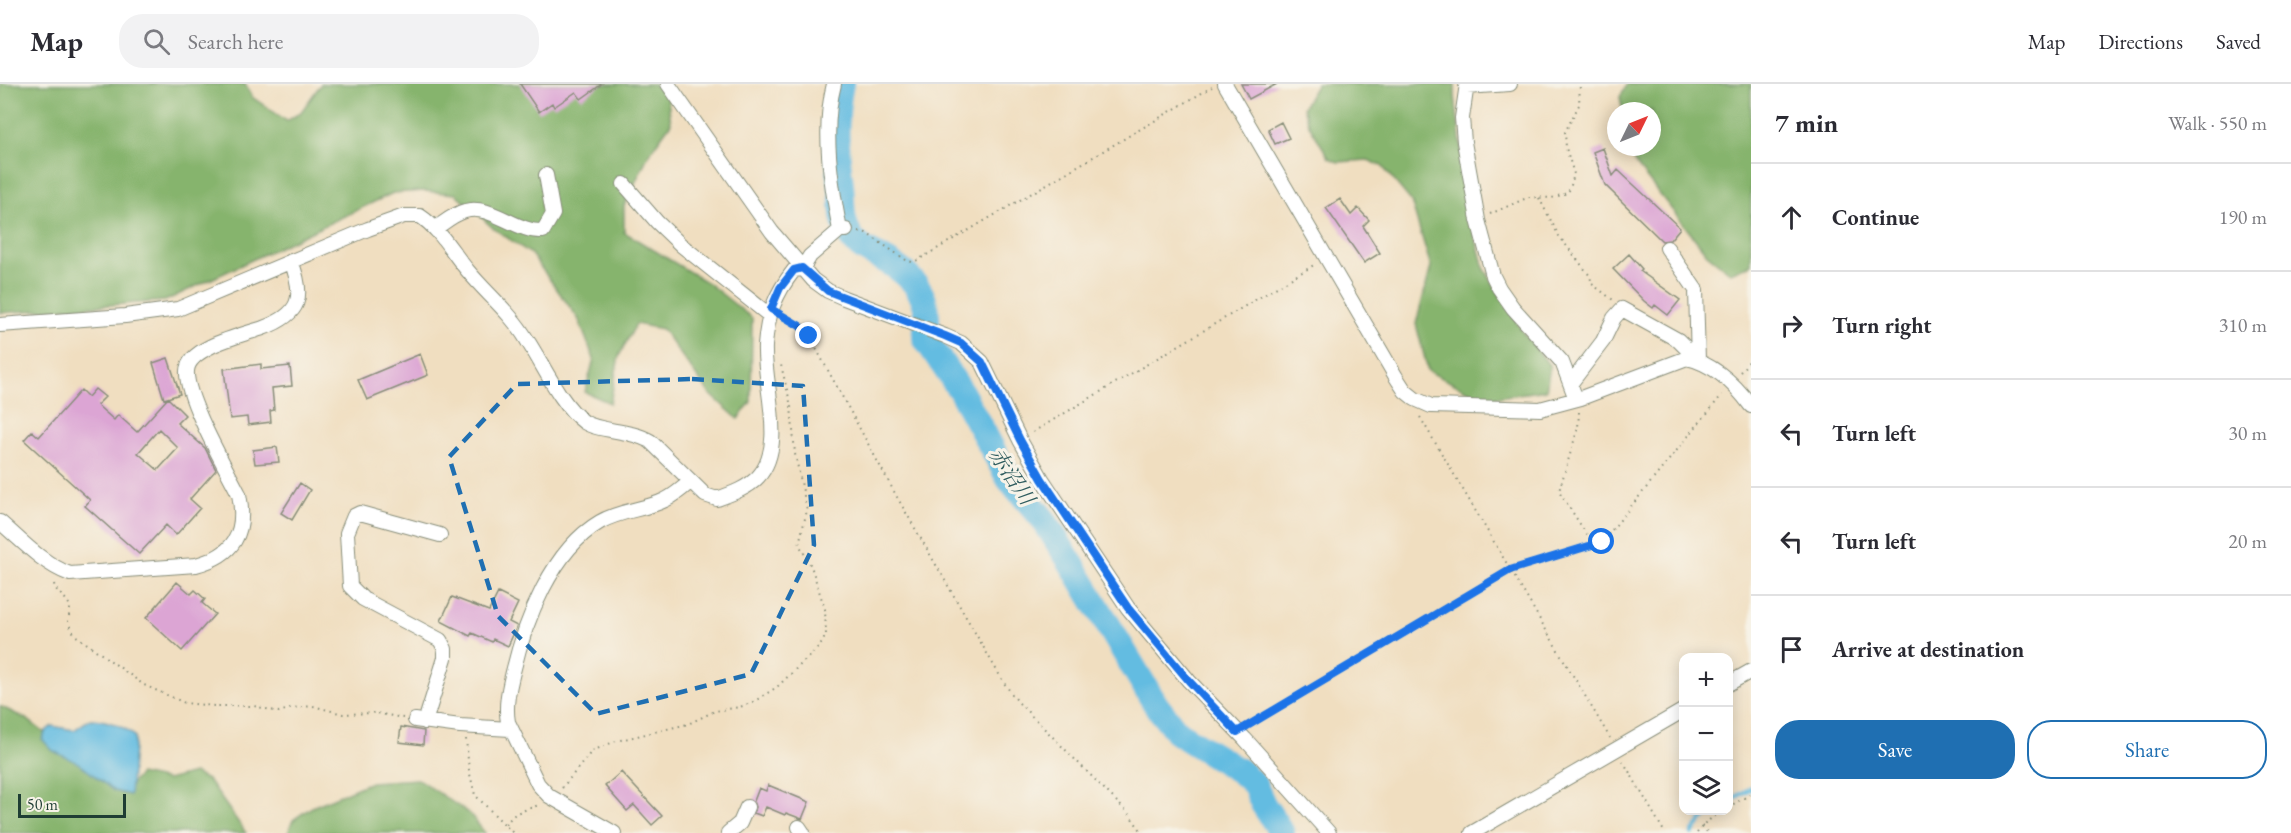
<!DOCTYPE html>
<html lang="en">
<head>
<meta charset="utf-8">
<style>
  body { margin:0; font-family:"EB Garamond","Noto Serif JP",serif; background:#f2f2f3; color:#2b2b33 }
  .controls { position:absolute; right:18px; bottom:18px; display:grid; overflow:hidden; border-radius:12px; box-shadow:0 3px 15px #0003 }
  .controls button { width:54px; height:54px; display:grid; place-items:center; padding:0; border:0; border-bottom:2px solid #e1e1e2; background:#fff; color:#2b2b33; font:30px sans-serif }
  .compass { position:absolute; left:1607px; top:18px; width:54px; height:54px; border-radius:50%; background:#fff; box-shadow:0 3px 15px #0003; rotate:47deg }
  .scale { position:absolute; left:18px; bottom:15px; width:108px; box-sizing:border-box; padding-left:6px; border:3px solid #1f3d34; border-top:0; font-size:16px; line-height:21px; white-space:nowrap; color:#1f3d34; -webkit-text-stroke:4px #f7f3e8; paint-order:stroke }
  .stop { position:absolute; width:18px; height:18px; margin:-14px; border:4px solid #1a73e8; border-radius:50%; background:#fff }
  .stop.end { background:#1a73e8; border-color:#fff; box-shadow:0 2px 6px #0008 }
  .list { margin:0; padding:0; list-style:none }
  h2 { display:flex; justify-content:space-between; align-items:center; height:78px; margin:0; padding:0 24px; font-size:26px }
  h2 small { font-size:20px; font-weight:400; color:#7c7c81 }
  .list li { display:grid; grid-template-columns:39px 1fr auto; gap:18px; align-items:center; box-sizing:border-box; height:108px; padding:0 24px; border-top:2px solid #e1e1e2 }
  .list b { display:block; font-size:22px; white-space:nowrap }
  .list em { font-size:20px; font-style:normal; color:#7c7c81 }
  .actions { display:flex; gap:12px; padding:18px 24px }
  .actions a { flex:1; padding:14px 0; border:2px solid #1f6fb2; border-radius:24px; text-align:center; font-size:21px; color:#1f6fb2 }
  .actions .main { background:#1f6fb2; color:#fff }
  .icon { flex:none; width:33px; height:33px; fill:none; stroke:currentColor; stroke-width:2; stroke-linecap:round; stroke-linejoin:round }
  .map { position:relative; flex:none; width:1751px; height:749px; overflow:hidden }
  header { display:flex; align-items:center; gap:36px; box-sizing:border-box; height:84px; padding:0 30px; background:#fff; border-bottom:2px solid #e1e1e2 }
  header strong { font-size:28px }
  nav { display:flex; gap:33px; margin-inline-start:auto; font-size:21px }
  .search { width:420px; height:54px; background:#f2f2f3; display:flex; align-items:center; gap:15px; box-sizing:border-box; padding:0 21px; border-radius:24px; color:#7c7c81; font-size:22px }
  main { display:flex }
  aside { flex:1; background:#fff }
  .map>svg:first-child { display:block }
  .forest { fill:#86b46d; stroke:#527850; stroke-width:1.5 }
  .water { fill:#64bce1; stroke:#427c8a; stroke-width:1.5 }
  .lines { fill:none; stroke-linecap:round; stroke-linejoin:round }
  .stream { stroke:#64bce1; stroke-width:4.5 }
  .river { stroke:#64bce1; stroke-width:26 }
  .building { fill:#dca5d4; fill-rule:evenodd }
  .minor-casing { stroke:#888e7a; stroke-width:16 }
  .path { stroke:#888e7a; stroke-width:2; stroke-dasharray:1.5 4.5; stroke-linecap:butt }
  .minor { stroke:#fff; stroke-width:14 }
  .route { stroke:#1a73e8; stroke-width:8 }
  .marked { fill:none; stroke:#1f6fb2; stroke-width:4.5; stroke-dasharray:12 8; stroke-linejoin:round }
  .labels { text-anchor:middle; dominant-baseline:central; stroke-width:6; stroke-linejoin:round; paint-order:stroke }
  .water-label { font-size:21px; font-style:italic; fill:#305d5f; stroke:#f7f3e8 }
</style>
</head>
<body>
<header>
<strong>Map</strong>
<div class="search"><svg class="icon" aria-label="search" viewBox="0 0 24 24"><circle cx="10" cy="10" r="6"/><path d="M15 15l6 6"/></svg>Search here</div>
<nav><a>Map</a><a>Directions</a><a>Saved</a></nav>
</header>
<main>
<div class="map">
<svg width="1751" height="749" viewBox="0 0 1751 749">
  <rect width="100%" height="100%" fill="#f7f3e8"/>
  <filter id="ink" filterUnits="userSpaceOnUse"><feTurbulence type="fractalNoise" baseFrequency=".0167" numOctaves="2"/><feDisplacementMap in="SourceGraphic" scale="12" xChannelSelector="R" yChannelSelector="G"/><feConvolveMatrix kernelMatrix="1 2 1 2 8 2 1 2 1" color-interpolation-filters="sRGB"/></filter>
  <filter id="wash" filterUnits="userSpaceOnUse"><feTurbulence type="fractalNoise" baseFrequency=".008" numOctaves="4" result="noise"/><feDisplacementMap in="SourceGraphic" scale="24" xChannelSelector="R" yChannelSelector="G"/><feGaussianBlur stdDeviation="1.35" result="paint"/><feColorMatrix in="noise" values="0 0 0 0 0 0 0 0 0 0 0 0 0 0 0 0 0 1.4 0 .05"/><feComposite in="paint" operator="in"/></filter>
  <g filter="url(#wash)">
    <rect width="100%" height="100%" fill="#f0dec0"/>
    <path class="forest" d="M0,0H245L252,13L287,37L301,28L321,0H655L668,16L671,39L649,70L624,122V148L708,199L752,234L751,318L738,335L709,309L662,245L636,240L619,272L610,319L585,308L594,275L578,234L531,170L493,144L456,110L424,107L393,109L165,217L0,229Z
      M1317,0H1455V12L1469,130L1484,184L1524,250L1550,282L1546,306L1484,315L1428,287L1416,240L1431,183L1411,117L1382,82L1368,76L1338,78L1329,74L1308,39L1303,23Z
      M1627,0H1751V180L1731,189L1707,170L1634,78L1631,63H1652V27H1623L1620,13Z
      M0,622L28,636L122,710L140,690L167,696L194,689L209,697L246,749H0Z
      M418,695L470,730L485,749H288L293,736L312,723L371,698Z"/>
    <path class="water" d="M90,635C103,635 127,642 135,653L130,711L114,707L78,679L53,667L42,655L46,647L52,642L74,646Z"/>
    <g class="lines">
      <path class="stream" d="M1728,718L1751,704
        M1692,749L1700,738L1715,726"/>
      <path class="river" d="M841,0C834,34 836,66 841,100C843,119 840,136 851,153C857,162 867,167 877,172C901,184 925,201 927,231C928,239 925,247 925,254L960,306L1009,395L1043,435L1071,479L1156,621L1178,649L1241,688L1254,700L1263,720L1282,749"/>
    </g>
    <g id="blocks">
      <path class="building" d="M520,0H602L581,15L576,8L554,23L552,19L539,28Z
        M1241,0H1277L1249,15Z
        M1281,38L1289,54L1275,60L1268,45Z
        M1603,64L1613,92L1618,86L1680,144L1670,156L1662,157L1605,101L1593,68Z
        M1340,115L1351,131L1358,124L1369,136L1363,142L1380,169L1364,179L1326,124Z
        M1629,170L1642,185L1640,187L1680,216L1668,231L1655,221L1653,224L1644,217L1613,185Z
        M420,270L428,291L367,316L358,296Z
        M168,274L180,310L164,315L153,279Z
        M261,280V285L290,282L292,302L272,304L274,326L270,327L271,338L248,341L247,333L230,335L224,285Z
        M95,305L105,313L97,321L114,336L118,331L137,348L168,314L185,331L177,339L205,364L216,386L190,415L200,424L176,451L166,441L139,470L85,422L90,416L24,356L32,347L39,353L81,306L88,313ZM159,345L178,364L158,386L138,369Z
        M277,363L279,378L255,380L253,366Z
        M300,399L310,406L292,436L281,429Z
        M177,498L191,510L195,506L205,515L202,519L215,530L182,567L146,534Z
        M498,509L518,519L509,538L517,542L508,562L493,555L492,558L472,549L470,552L441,537L452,513L489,527Z
        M401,643L424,647L423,661L399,658Z
        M621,688L662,732L652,741L634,721L627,727L605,702Z
        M768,701L809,718L802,735L786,729L785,731L766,723L762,732L754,729L756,723L754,717L759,704L766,707Z"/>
    </g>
  </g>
  <g filter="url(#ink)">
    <use href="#blocks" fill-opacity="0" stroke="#888e7a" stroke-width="1.5"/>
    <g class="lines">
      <defs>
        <path id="minor" d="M668,0L772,148L813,196L828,207L844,214L945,252L961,259L982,278L1020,356L1042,395L1128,524L1189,597L1245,655L1329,749
          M834,0C822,46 831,100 840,146
          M1225,0L1396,293L1405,307L1415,315L1431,322L1540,325L1581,314L1687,274C1713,280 1735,300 1751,322
          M1467,0L1462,34L1464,58L1478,136L1493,192L1499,204L1513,224L1562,278L1576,315
          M1466,3L1510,0
          M624,100L657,138L681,161L769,231
          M436,144C445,138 454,130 465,127C490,119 517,149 543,147L553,130L546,91
          M1667,164L1696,206L1698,277
          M0,241L125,232L178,225L368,145L404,132H420C441,146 451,167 468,187C487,210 511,229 527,256C543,280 560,320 584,338C600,348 629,345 650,357L705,411L717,415C731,410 748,404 758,393C787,362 763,300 765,262C767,232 775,210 794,186L802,185L810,172L840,146H846
          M1571,299L1603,257L1614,234L1622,225L1678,256L1687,265L1690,275
          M0,438C22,457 43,480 70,490L196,481C234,471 247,449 239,410C226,384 185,313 187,287C188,263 243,251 263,244C301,230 305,213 291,177
          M1728,600L1751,587
          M415,636L460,642L510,645
          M425,638L445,574V565L440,556L363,515L350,502L347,449L354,432L360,429L440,451
          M799,743L803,749
          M614,749L549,712L538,700L508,638C505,621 509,604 513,588C525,537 552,466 600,438C620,426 645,426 665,416C674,412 683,404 691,397
          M728,749L740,739L747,723
          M1472,749L1684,626"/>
      </defs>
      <use href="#minor" class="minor-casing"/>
      <path class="path" d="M1539,114L1559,152L1590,192L1592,200L1613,216
        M1490,130L1529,113L1552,114L1567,109L1570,105L1574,90L1566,64L1565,48L1579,21L1580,0
        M859,148L866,149L906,176L912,178L918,176L1212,3
        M783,232L800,242L812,257L897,413L1004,599L1018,618L1128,729L1143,749
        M1740,288L1751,275
        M1579,328L1578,344L1559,407L1594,462
        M1420,333L1610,654
        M1033,348L1314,181
        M54,500C56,510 69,514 70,524C70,529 68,534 68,539L75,551L144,601L185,619L214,622H254L279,628L292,624L313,622L343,630L376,629L403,634
        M1250,640L1510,486L1602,458L1722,311
        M466,655L469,686L475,711L513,749
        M1623,677L1665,749
        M562,704L592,667L616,657L688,640L715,627L740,623L755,617L777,603L820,562L826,551L825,525L811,482L799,460L807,426L795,370L791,322L781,281
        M1728,723L1751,710
        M505,740L516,729L539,721
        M1702,742L1708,749
        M1697,749L1705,739L1723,726"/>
      <use href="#minor" class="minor"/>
    </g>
  </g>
  <g class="lines" filter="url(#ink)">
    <path class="route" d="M809,252L800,242L771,225L780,204L794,186L802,184L828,207L945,252L961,259L982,278L1020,356L1042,395L1128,524L1189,597L1237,648L1510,486L1602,458"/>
  </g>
  <path class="marked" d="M692,295L803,302L814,461L751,590L596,630L498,532L449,373L517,300Z"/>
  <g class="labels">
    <g class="water-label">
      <text transform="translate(1012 392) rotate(56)">赤沼川</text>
    </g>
  </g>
</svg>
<div class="controls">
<button>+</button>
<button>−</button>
<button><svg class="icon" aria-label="layers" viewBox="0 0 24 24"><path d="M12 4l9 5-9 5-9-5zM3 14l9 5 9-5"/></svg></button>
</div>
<svg class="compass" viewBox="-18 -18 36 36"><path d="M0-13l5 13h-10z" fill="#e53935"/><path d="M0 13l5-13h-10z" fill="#7c7c81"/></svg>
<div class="scale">50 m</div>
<div class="stop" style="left:1602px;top:458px"></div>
<div class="stop end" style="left:809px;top:252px"></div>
</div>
<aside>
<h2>7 min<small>Walk · 550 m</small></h2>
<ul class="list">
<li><svg class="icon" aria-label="ahead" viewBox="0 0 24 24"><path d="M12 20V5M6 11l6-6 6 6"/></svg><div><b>Continue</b></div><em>190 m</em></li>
<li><svg class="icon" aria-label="right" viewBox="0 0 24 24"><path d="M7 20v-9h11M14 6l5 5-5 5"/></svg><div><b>Turn right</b></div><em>310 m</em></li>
<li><svg class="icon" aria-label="left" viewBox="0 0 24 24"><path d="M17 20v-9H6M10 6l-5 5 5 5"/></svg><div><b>Turn left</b></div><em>30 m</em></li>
<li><svg class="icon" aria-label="left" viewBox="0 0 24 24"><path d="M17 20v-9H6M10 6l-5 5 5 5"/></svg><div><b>Turn left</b></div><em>20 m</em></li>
<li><svg class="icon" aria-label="arrive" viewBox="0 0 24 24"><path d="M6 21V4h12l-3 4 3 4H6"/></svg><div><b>Arrive at destination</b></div></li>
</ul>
<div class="actions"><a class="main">Save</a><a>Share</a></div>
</aside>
</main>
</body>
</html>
